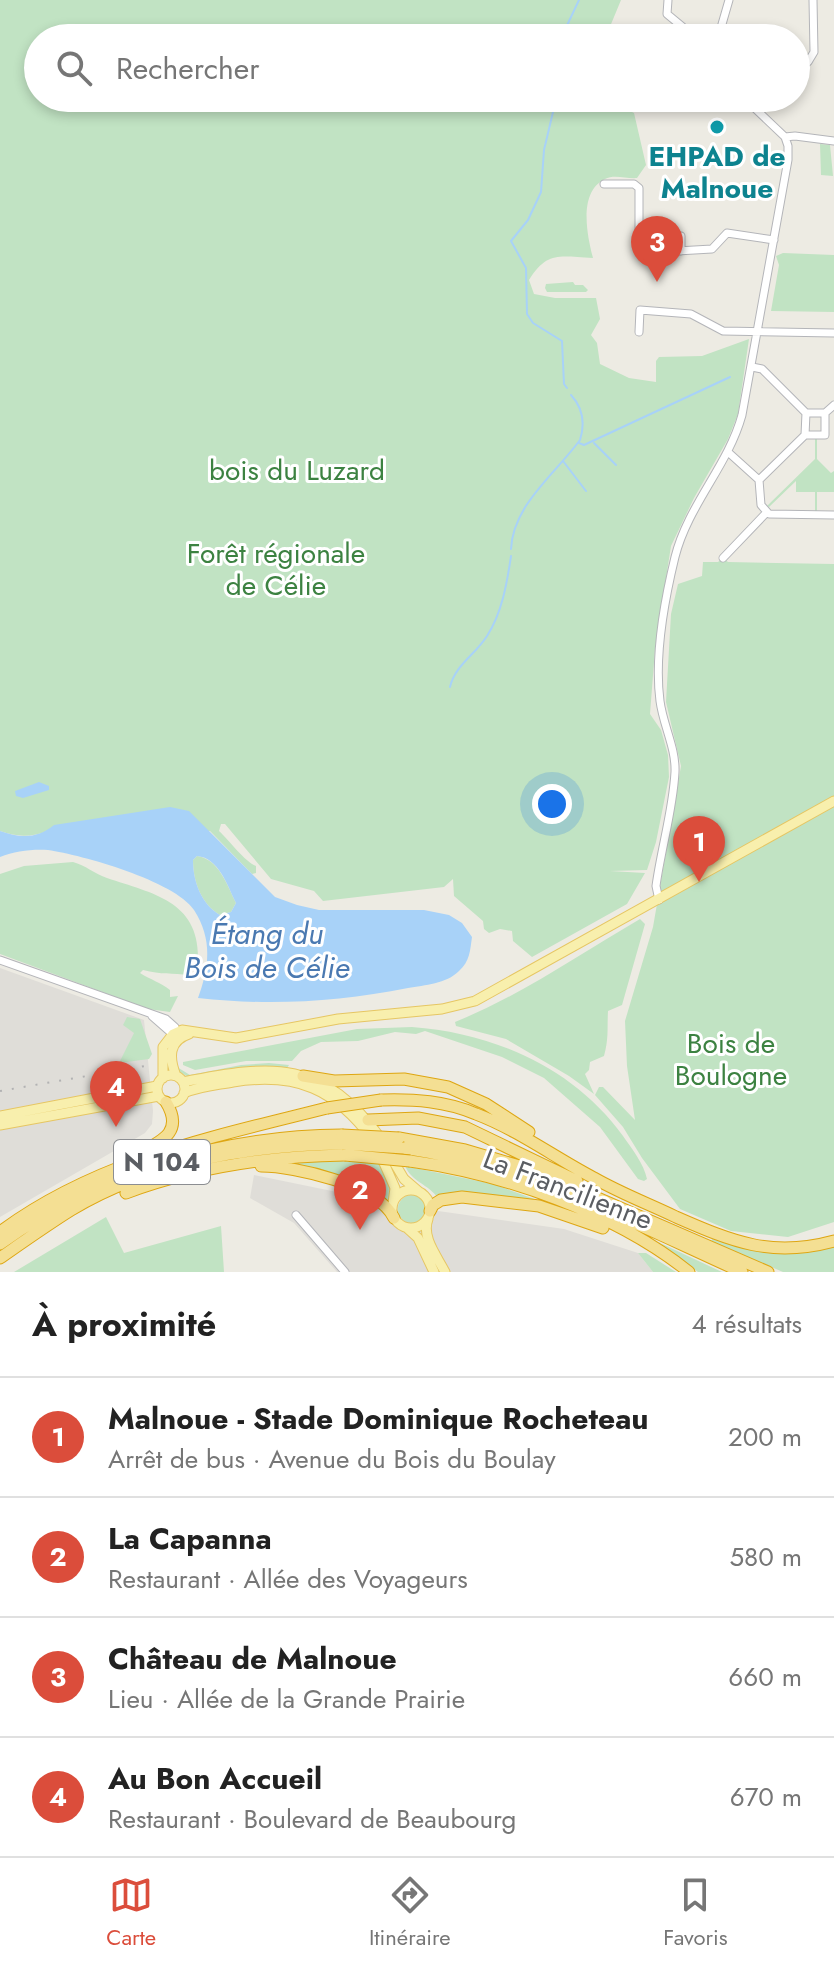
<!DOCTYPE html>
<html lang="fr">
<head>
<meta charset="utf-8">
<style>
  body { margin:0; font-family:Jost,sans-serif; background:#f2f2f2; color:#222 }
  .you { position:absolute; left:552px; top:804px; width:28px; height:28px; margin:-20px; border:6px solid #fff; border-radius:50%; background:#1a73e8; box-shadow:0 0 0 12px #1a73e833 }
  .badge { display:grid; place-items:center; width:52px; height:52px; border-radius:50%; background:#db4d3b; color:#fff; font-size:26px; font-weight:700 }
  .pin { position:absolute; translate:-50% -66px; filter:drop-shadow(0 2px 4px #0008) }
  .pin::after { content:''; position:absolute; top:42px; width:28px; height:24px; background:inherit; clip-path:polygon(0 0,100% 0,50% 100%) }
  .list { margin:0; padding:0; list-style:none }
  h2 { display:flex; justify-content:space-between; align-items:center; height:104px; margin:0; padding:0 32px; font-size:34px }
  h2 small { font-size:26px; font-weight:400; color:#767676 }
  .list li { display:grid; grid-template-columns:52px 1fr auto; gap:24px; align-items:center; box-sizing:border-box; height:120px; padding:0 32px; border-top:2px solid #e0e0e0 }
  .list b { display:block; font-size:30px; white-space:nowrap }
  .list p { margin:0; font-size:26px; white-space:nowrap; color:#767676 }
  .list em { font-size:26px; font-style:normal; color:#767676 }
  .icon { flex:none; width:44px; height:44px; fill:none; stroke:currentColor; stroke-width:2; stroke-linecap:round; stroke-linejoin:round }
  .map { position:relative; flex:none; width:834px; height:1272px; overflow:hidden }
  .search { position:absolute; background:#fff; box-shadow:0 4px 12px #0003; left:24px; right:24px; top:24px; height:88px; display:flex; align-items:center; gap:20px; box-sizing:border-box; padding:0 28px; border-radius:44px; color:#767676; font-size:30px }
  .sheet { height:584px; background:#fff }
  nav { display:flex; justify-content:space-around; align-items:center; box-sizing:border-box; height:112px; border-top:2px solid #e0e0e0; background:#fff; font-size:22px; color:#767676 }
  nav a { display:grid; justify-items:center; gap:4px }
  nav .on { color:#db4d3b }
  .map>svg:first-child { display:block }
  .industrial { fill:#dfddd8 }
  .green { fill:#c1e3c3 }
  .water { fill:#a8d2f8; fill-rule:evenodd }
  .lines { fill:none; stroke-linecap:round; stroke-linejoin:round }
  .stream { stroke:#a8d2f8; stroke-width:2 }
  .minor-casing { stroke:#b4b5b9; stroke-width:9 }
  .major-casing { stroke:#e6c663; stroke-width:11 }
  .highway-casing { stroke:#dea612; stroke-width:13 }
  .minor { stroke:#fff; stroke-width:7 }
  .major { stroke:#f8efad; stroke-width:9 }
  .highway { stroke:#f4df93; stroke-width:11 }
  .rail { stroke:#b2b2b3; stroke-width:2; stroke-dasharray:2 10; stroke-linecap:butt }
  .highway-bridge-casing { stroke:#dea612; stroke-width:13; stroke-linecap:butt }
  .highway-bridge { stroke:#f4df93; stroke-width:11 }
  .culture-dot { fill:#0f9aa8; stroke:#fff; stroke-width:3 }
  .labels { text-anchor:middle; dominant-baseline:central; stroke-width:6; stroke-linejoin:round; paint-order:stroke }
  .shield { fill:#fff; stroke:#8c8e92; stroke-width:2 }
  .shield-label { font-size:26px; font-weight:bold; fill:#5b5e63 }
  .culture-label { font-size:28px; font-weight:bold; fill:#0d838f; stroke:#fff }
  .park-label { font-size:28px; fill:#3c8241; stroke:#fff }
  .street-label { font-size:28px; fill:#5b5e63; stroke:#fff }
  .water-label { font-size:30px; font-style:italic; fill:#4a79b1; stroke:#fff }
</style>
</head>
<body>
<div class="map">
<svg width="834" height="1272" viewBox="0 0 834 1272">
  <rect width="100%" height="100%" fill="#edebe3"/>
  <path class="industrial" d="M0,968L144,1020L153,1111L152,1124L145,1133L0,1217Z
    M254,1175L410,1207L564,1229L638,1253L653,1272H337L294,1223L250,1198Z"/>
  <path class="green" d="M0,0H621L609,29L628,38H38V98H613L612,102L634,113L646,165L637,178C627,179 614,174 605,179C578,192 587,235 593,258C560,257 548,250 529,280L534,294L555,298H596L600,319L591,335L597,343L600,364L629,378L656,382V361L659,357L702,356L749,339L738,414L728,439L694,498L671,546L655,649L650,714L661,730L668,755L669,777L656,842L647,870L610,871L645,873L627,904L532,957L513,941L512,931L500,929L489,933L484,929L483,921L454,896L453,879L444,887L323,901L314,891L271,879L225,824H221L219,831C229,840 245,862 256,866V873L252,874L210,831L46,832C29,837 17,837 0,831Z
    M820,144L830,145L833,176L821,175Z
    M783,253L834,255V312L771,311L779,265L776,256Z
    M573,282L575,285H583L588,290L586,292H547L545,288L546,284Z
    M815,439H817V459L831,473L834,471V492H817V511H815V492H796V481L769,507L767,506L815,459Z
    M723,558L728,562L834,564V1222L788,1237L731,1231L680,1209L642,1158L623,1127L595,1095L599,1087H603L635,1120L627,1066L625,1021L653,927L681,766L666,702L671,614L678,584L702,576L703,562H718Z
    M197,856C219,859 227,885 236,903L231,912L220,915C201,904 193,881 193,860Z
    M73,862C85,865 95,874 107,878C154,894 201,901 198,963L192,968L190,975C171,973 162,975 143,970L140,973C151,980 160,982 170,990V997L178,996L170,1012L148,1009L0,954V874L24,866Z
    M640,919L645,924L622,1005L608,1011C607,1029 609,1038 604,1056L590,1062L589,1070L585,1074L594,1094L569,1076L506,1039L456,1026L455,1022C520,996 580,954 640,919Z
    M127,1017L140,1019L152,1054L149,1059L119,1063L134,1033L123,1025Z
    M412,1027C494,1033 574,1068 623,1136C632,1149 644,1164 647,1179L644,1181L638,1179L600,1127L544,1078L502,1057L425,1031L416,1034L395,1032L358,1041L321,1042L301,1051L292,1061H246L195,1070L183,1065V1062L357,1029Z
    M269,1063L289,1065L287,1068L273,1067L189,1077L179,1072L177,1067L190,1075L241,1065Z
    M339,1161L381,1164L392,1188L389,1203L318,1171L290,1162Z
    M405,1166L493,1184L562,1209L438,1198C428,1184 412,1182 405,1166Z
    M398 1209a14 14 0 1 1 28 0a14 14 0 1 1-28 0Z
    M106,1217L124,1253L221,1226L224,1272H14Z
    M713,1238C755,1253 790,1254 834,1247V1272H783L711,1241Z
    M658,1242L722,1272H698Z
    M638,1253H646L676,1272H653Z"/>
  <path class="water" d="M39,782L49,786V790L23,798L16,796L15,791Z
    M170,807L189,811L275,897L297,905L319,910H424L449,915L462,923L472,937C470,951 470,961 459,971C446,984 425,985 408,988C338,1002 269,1006 198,998C209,967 213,940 194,910C175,881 82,855 48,850C32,849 15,851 0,857V831C20,838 37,839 54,825ZM197,856C219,858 227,885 236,903L231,912L220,915C201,904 193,881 193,860Z"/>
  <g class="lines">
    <path class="stream" d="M561,38L579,0
      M553,98V112L544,150L541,192L528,220L511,241L526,268L527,314L533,323L562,341L564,384L567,388
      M579,443L584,445L730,377
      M594,443L616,465
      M563,461L586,491
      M511,549C513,505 555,474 580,440C585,424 583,408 571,395
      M450,687C455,665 476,654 487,636C502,613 507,583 511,556"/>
    <defs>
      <path id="minor" d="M668,0L667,14L696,38
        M718,38L729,0
        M796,67L808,62L814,52L813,0
        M744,98L785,137
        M785,137L795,136L834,141
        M604,184H634L639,188V250L642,253L712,249L727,233L774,240
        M681,251V236
        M639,332L640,310L691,314L723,331L834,333
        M752,367L762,369L806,413
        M806,413H825V435H805Z
        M825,413L834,405
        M728,452L759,480L761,505L769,514L834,515
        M759,480L805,435
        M723,558L767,512
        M659,900L656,886C661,849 673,810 675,772C676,748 663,725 660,701C654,655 664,602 675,557C688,505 728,466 742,415L788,160V146L785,137
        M0,960L166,1019L175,1027L177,1036
        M152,1016L176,1037
        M296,1215L345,1272"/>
      <path id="major" d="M157 1089a14 14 0 1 1 28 0a14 14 0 1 1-28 0Z
        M176,1076C169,1058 168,1041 189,1034
        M163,1078V1047L173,1034L182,1030L236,1038L338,1019L442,1009L475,1001L834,801
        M183,1082C274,1064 323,1059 382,1140
        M184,1093C200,1086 217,1085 233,1082C297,1072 335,1089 373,1140
        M0,1116L157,1086
        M0,1125L159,1096
        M380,1154L395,1188L393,1203
        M391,1157L404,1179L418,1191
        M392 1209a19 19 0 1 1 38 0a19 19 0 1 1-38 0Z
        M428,1219C421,1237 437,1256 445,1272
        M407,1228L418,1238L434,1272"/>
      <path id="highway" d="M303,1076L334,1081L404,1079L448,1087L486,1104L529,1132
        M381,1100C414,1099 446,1101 476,1114C518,1130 554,1157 594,1178C620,1193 649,1204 676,1217C733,1242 772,1258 834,1241
        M368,1120L418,1118L465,1127L577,1181
        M399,1138L465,1150L533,1170L768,1272
        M404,1148C525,1166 631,1222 742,1272
        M141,1152C165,1140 183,1130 166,1102
        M410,1161C504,1174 614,1212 689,1272
        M261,1166C295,1166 378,1185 394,1218
        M126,1193C196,1167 270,1156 345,1155
        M430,1211L433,1205L441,1200L462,1197L539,1206L603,1228
        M0,1232C97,1160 213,1137 327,1108
        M0,1244C101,1172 218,1136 342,1135
        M0,1258C23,1242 47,1225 71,1210C151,1162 251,1145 343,1144"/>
    </defs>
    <use href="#minor" class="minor-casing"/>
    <use href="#major" class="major-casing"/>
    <use href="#highway" class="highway-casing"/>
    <use href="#minor" class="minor"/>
    <use href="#major" class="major"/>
    <use href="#highway" class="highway"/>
    <path class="rail" d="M0,1091L145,1066"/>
    <defs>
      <path id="highway-bridge" d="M327,1108L381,1100
        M342,1135L399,1138
        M343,1144L404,1148
        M345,1155L410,1161"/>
    </defs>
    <use href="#highway-bridge" class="highway-bridge-casing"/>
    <use href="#highway-bridge" class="highway-bridge"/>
  </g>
  <circle class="culture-dot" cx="717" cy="127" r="8"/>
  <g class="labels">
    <rect class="shield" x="114" y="1140" width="96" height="44" rx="6"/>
    <g class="shield-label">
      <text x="162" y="1162">N 104</text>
    </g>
    <g class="culture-label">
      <text x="717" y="156">EHPAD de<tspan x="717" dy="32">Malnoue</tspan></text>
    </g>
    <g class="park-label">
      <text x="297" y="470">bois du Luzard</text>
      <text x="276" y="553">Forêt régionale<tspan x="276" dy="32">de Célie</tspan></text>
      <text x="731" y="1043">Bois de<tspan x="731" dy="32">Boulogne</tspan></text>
    </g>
    <g class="street-label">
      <text transform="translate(568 1189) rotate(21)">La Francilienne</text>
    </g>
    <g class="water-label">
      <text x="267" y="933">Étang du<tspan x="267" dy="34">Bois de Célie</tspan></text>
    </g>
  </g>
</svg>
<div class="you"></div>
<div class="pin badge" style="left:699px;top:882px">1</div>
<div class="pin badge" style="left:360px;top:1230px">2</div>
<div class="pin badge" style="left:657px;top:282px">3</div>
<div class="pin badge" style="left:116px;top:1127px">4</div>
<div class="search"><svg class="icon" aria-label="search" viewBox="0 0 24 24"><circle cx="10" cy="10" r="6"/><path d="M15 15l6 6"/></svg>Rechercher</div>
</div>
<section class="sheet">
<h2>À proximité<small>4 résultats</small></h2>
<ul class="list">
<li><span class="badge">1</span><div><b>Malnoue - Stade Dominique Rocheteau</b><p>Arrêt de bus · Avenue du Bois du Boulay</p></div><em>200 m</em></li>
<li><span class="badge">2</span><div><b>La Capanna</b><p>Restaurant · Allée des Voyageurs</p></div><em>580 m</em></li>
<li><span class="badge">3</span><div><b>Château de Malnoue</b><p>Lieu · Allée de la Grande Prairie</p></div><em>660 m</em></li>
<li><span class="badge">4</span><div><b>Au Bon Accueil</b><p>Restaurant · Boulevard de Beaubourg</p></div><em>670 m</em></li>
</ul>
</section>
<nav>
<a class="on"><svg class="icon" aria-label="map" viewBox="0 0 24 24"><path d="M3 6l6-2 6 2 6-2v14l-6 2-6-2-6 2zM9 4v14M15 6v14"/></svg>Carte</a>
<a><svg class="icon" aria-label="directions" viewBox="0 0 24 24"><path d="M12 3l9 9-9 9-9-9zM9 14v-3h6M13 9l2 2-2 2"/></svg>Itinéraire</a>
<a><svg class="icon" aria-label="saved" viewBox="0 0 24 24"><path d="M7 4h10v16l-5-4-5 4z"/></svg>Favoris</a>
</nav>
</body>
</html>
